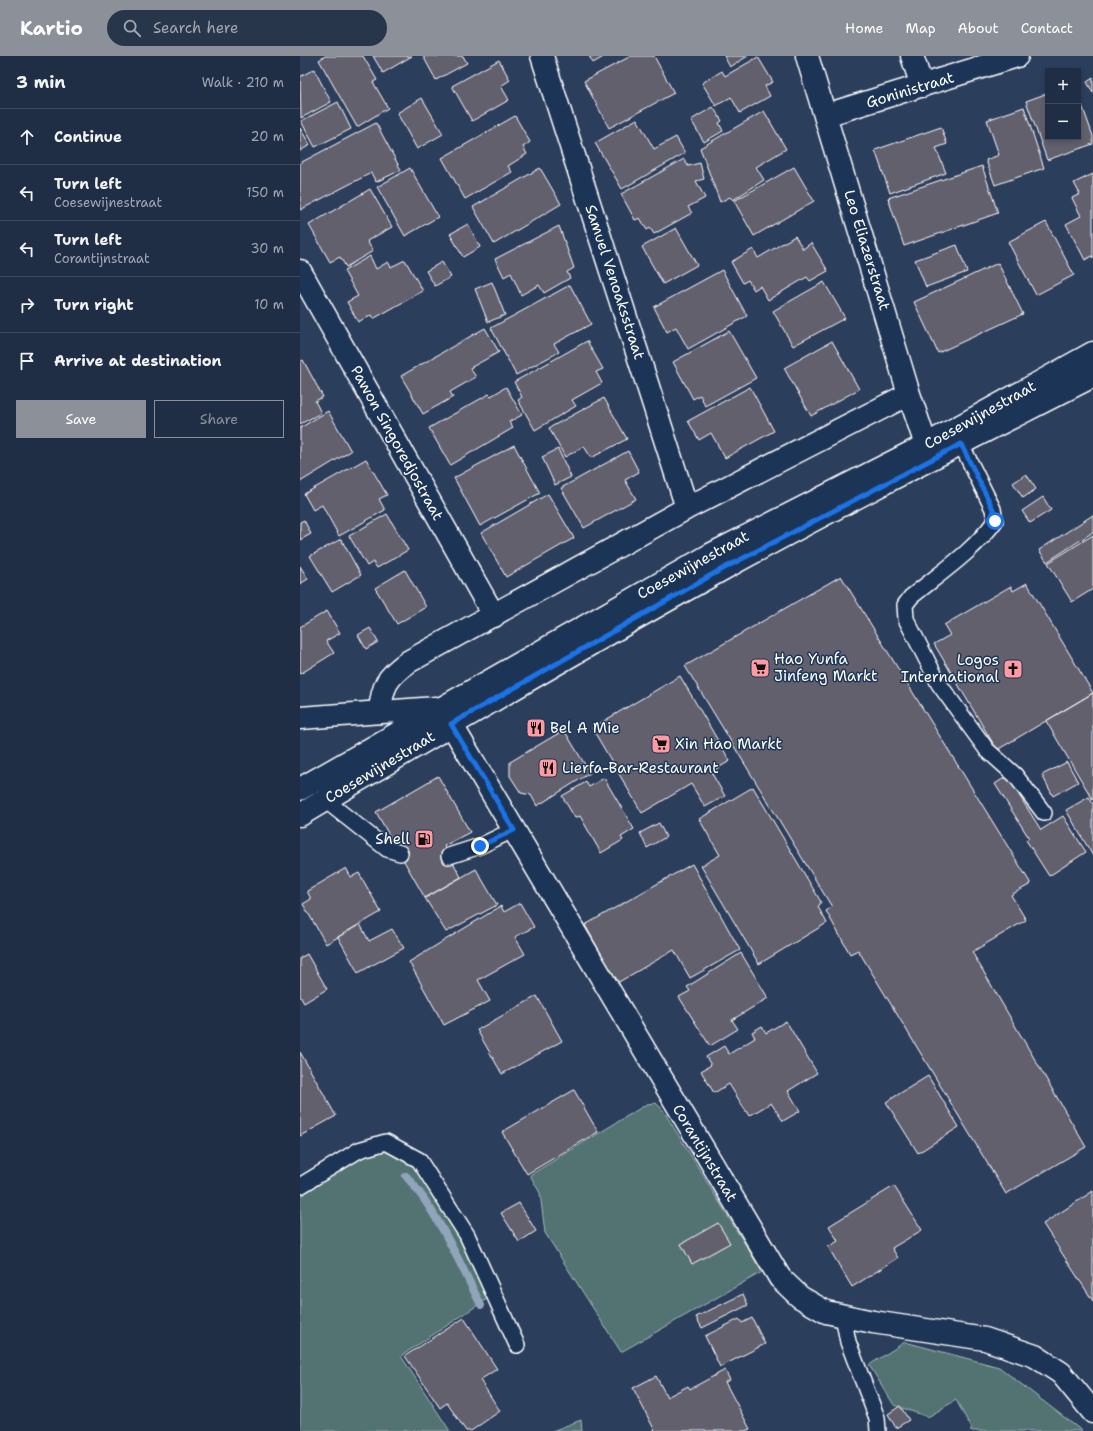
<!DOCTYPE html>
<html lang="en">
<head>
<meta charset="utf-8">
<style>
  body { margin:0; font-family:"Shantell Sans",sans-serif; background:#28364c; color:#f1f3f6 }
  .controls { position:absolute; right:12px; top:12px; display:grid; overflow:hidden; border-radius:0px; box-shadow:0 2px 6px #0003 }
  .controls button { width:36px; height:36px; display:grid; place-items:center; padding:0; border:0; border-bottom:1px solid #3d4a5e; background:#202e45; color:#f1f3f6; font:20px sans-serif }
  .stop { position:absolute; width:12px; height:12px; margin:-9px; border:3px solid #1a73e8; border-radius:50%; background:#fff }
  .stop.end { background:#1a73e8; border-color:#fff; box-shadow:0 1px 4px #0008 }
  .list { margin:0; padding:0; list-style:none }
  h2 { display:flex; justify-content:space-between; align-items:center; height:52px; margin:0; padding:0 16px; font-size:17px }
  h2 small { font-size:13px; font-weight:400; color:#a2a8b3 }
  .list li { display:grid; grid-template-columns:26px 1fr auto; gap:12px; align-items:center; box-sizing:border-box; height:56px; padding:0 16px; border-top:1px solid #3d4a5e }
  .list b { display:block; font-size:15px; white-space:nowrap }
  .list p { margin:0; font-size:13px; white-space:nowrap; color:#a2a8b3 }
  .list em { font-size:13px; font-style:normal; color:#a2a8b3 }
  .actions { display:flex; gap:8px; padding:12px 16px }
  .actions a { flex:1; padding:9px 0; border:1px solid #8c9099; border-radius:0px; text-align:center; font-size:14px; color:#8c9099 }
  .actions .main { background:#8c9099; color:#fff }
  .icon { flex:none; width:22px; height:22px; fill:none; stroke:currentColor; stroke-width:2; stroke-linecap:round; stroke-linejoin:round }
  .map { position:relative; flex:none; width:793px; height:1375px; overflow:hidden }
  header { display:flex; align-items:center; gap:24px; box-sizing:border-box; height:56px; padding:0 20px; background:#8c9099; color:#fff }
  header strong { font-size:19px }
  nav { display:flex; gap:22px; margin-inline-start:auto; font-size:14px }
  .search { width:280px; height:36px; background:#28364c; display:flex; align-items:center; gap:10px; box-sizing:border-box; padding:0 14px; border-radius:22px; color:#a2a8b3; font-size:15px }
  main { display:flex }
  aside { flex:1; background:#202e45 }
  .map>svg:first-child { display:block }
  .green { fill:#527373; stroke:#a8b9b9 }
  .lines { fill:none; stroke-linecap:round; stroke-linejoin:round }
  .stream { stroke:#90a4bb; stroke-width:8 }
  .building { fill:#63606e; stroke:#fff }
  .service-casing { stroke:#fff; stroke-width:18 }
  .minor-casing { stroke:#fff; stroke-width:25 }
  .tertiary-casing { stroke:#fff; stroke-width:25 }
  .secondary-casing { stroke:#fff; stroke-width:25 }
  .service { stroke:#1d3557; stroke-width:15 }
  .minor { stroke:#1d3557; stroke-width:22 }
  .tertiary { stroke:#1d3557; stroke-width:22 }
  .secondary { stroke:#1d3557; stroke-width:22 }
  .route { stroke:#1a73e8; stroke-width:5 }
  .labels { text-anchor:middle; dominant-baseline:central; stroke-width:3; stroke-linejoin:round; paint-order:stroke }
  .street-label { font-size:15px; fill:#fff; stroke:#1d3557 }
  .poi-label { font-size:15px; fill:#fff; stroke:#1d3557; text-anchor:start }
</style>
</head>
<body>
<header>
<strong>Kartio</strong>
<div class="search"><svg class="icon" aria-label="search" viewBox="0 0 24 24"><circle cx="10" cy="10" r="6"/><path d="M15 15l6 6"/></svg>Search here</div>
<nav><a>Home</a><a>Map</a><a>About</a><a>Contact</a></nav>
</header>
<main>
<aside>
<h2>3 min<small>Walk · 210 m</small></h2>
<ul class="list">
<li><svg class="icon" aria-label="ahead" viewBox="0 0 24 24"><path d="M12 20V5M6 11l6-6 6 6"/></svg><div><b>Continue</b></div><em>20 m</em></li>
<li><svg class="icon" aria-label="left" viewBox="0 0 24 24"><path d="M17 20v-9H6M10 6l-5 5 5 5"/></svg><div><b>Turn left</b><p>Coesewijnestraat</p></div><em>150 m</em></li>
<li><svg class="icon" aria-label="left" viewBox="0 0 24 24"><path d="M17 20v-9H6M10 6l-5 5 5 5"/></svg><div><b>Turn left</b><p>Corantijnstraat</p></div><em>30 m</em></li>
<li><svg class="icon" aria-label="right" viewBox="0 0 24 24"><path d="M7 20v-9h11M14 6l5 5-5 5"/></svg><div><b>Turn right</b></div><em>10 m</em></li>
<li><svg class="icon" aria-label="arrive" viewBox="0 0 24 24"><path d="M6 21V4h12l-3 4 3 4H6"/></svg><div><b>Arrive at destination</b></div></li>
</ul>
<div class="actions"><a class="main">Save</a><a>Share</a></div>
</aside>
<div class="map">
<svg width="793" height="1375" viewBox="0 0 793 1375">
  <rect width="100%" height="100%" fill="#2b3e5c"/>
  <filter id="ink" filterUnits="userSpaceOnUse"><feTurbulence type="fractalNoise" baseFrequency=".025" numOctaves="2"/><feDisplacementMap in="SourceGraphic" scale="8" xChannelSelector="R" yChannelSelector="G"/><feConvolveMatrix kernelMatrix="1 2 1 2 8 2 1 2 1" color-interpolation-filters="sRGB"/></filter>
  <g filter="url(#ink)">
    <path class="green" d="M356,1047L363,1054L462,1216L321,1296L245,1177L240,1137L230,1119L347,1048Z
      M86,1095L102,1100L119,1113L138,1143L164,1190L187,1243L101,1300L150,1375H0V1140L70,1097Z
      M605,1286L699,1311L782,1375H670L672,1373L656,1344L628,1361L594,1349L569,1309Z
      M281,1364L282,1375H252Z"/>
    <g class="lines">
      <path class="stream" d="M106,1120C137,1154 160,1208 181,1249"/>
    </g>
    <path class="building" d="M25,0H63L77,24L73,26L88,52L57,71L19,4Z
      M73,0H112L83,17Z
      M123,0H163L167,7L136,24Z
      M289,0H305L293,7Z
      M331,0H354L374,37L309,72L284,25Z
      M424,0H448L430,11Z
      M458,1L473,26L465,30L470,40L440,57L431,41L416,50L402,27L422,15L425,20Z
      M199,4L210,24L201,30L209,44L172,65L152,30Z
      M14,13L31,46L1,62L0,21Z
      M793,22V37L787,26Z
      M748,37V81H778V38L793,80V88L747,104L726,45Z
      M122,42L143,78L117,93L97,57Z
      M38,46L51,73L15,91L1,65Z
      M413,51L422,65L419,67L423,75L404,86L391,64Z
      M724,51L744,112L695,129L686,104L699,99L687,64Z
      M464,55L486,93L456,111L464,124L433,144L430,141L420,146L400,92Z
      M215,60L230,86L223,91L227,98L208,110L212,116L165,143L142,102Z
      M337,63L354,93L376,81L385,97L322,133L295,87Z
      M76,67L101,114L76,126L71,117L0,154V107Z
      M641,71L647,88L636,92L646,117L590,137L575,94Z
      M0,72L10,89L0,95Z
      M384,103L388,110L400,107L404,123L396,125L405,142L388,151L392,157L354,178L350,172L347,174L340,162L335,164L321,138Z
      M682,110L698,157L604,190L588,142Z
      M494,111L514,145L454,180L434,145Z
      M110,112L138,161L105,180L77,131Z
      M240,112L261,148L194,188L173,151Z
      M793,118V202L792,200L785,204L766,168L781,160L772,142L780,138L774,127Z
      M70,133L92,171L67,185L73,195L46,211L40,201L30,206L9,169Z
      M746,166L774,219L736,239L708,186Z
      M168,168L180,191L163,201L150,178Z
      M259,170L274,212L267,216L270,222L244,237L239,229L221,239L211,217L204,221L195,203Z
      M376,172L397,209L363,228L342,191Z
      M495,180L503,193L511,187L528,215L510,225L507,221L468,244L460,230L454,234L448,224L443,227L431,206L453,193L458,202Z
      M657,189L667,216L626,231L615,204Z
      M70,200L76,213L88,206L91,211L105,204L123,235L73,263L71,259L58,266L47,246L58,240L44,215Z
      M142,206L151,221L135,230L126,215Z
      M698,207L723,258L638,297L614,246Z
      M422,214L447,260L388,293L376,271L367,276L354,251Z
      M192,226L205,259L188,266L175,233Z
      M524,226L545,262L493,290L473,255Z
      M270,229L291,268L254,288L259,296L216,319L191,272Z
      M185,272L199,296L170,312L176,321L150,336L153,341L123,358L101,320Z
      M429,275L456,322L405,350L400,339L393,343L373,306Z
      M287,285L303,313L296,316L302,327L272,344L276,350L235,374L218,344L222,341L214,326Z
      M532,285L559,333L511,360L484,312Z
      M3,304L23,341L15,345L21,357L0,368V306Z
      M206,331L222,359L209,366L213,372L150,409L129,372L189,338L191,340Z
      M450,331L474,375L425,402L411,377L399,384L388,365Z
      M304,342L327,383L291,402L284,390L265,401L249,372Z
      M28,355L51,395L0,426V372Z
      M214,389L240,437L180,470L154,422Z
      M258,393L271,421L255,429L242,401Z
      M328,395L339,416L325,424L336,443L284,472L261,432Z
      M66,403L87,439L79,443L85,454L39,480L22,449L13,454L4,438Z
      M726,418L736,433L723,442L713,427Z
      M248,438L274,482L206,521L181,477Z
      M743,441L751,454L730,467L722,455Z
      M87,458L108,494L77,512L73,506L67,510L49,480Z
      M793,459V476L747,506L739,494Z
      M4,464L11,478L0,484V466Z
      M793,479V533L772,546L748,507Z
      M41,483L61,519L32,536L10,500Z
      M0,510L8,523L0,528Z
      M105,514L126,551L97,568L75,532Z
      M541,520L731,828L711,839L726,864L672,896L786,1091L706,1138L558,894L550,898L526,855L532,851L385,610Z
      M727,527L793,637L697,694L634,588L650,579L644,569L711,530L713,535Z
      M27,555L40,577L26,585L34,597L0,618V571Z
      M70,572L78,586L66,593L58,579Z
      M380,620L430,705L411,716L425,740L405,751L391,728L342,757L292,672Z
      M793,637V744L746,665Z
      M264,674L290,717L237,750L231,739L221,737L210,720V706Z
      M767,706L778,726L753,740L742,719Z
      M138,720L170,776L144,790L161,821L125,842L76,756Z
      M707,720L741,774L763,760L786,796L749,820L726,784L729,782L695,728Z
      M304,722L334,773L321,781L323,784L301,797L280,760L275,762L262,740L286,726L289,731Z
      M453,731L521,846L518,851L527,867L459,908L401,810L420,799L399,763Z
      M789,741L793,748V800L766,754Z
      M359,767L366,781L347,792L340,777Z
      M392,808L440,894L390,922L374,894L317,927L285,869Z
      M46,812L51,821L59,817L81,856L26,888L3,848L11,843L7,835Z
      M176,813L197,849L146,876L125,842Z
      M220,847L234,871L215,881L225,898L178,924L190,945L144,969L109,906L201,850L204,856Z
      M60,868L69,885L92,873L104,892L58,917L38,881Z
      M441,897L468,942L432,964L438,973L410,990L379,941L390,935L387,931Z
      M7,898L27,933L4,947L0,940V902Z
      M237,940L262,985L202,1018L177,974Z
      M486,965L517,1017L488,1035L500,1055L483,1065L471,1047L449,1060L429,1028L414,1037L401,1015L411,1009L406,1001L424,990L429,998L455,982L452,976L462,970L466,977Z
      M0,996L36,1060L0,1080Z
      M628,1020L659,1071L618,1097L586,1046Z
      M274,1034L298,1076L227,1118L202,1076Z
      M594,1130L622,1174L592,1192L598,1202L552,1231L528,1191L538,1185L529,1170Z
      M793,1135V1245L743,1168Z
      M219,1147L236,1175L219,1186L201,1157Z
      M418,1167L430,1187L392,1208L381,1188Z
      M443,1238L448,1249L402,1272L396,1261Z
      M164,1262L197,1313L180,1324L200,1355L171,1375H166L147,1347L140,1352L105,1300Z
      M452,1262L465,1288L420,1311L405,1280L439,1263L442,1267Z
      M425,1314L430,1324L425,1326L450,1373L445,1375H355L333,1332L356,1320L367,1341L388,1330L390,1333Z
      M600,1350L609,1364L596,1372L588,1358Z"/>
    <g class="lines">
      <defs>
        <path id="service" d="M661,388L693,453L695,465C674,495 640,517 611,541L605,549L606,563L639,628L687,694L715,719L744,757
          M25,744L87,793L100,797
          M149,800L180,790L213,774
          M0,1130L59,1094L86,1086L119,1104L167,1179L217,1289
          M543,1260L548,1286L577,1362L578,1375"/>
        <path id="minor" d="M242,0L387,452
          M507,0L609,338L626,389
          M612,0L622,30
          M526,59L717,0
          M0,215L194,560
          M80,656C82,630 87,621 108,606L387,452L609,338"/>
        <path id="tertiary" d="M151,668L480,1222L500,1241L526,1256L573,1266L685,1283L735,1300L761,1317L793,1356"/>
        <path id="secondary" d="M0,662L136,652
          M0,733L410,499L626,389L793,297
          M0,759C137,677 274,596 414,518C538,449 666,385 793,320"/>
      </defs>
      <use href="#service" class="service-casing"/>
      <use href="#minor" class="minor-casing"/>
      <use href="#tertiary" class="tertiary-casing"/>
      <use href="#secondary" class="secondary-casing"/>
      <use href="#service" class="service"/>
      <use href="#minor" class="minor"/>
      <use href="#tertiary" class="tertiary"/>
      <use href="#secondary" class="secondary"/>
    </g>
  </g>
  <g class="lines" filter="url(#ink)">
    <path class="route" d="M180,790L214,774L151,668L415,517L661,388L693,453L695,465"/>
  </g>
  <defs>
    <symbol id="supermarket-square" viewBox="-11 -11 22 22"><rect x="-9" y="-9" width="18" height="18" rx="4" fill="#ff9aa2" stroke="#1d3557"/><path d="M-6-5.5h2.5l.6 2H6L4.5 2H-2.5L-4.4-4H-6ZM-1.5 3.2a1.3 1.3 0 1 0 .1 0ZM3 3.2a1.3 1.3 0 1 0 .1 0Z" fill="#111"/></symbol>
    <symbol id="church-square" viewBox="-11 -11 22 22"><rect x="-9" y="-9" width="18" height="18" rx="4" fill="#ff9aa2" stroke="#1d3557"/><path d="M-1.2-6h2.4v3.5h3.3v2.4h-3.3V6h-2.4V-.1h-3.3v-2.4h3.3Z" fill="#111"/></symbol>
    <symbol id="restaurant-square" viewBox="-11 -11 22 22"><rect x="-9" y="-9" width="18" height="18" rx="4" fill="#ff9aa2" stroke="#1d3557"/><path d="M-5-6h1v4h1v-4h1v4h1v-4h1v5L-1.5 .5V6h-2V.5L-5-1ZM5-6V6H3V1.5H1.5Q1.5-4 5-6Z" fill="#111"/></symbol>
    <symbol id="fuel-square" viewBox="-11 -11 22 22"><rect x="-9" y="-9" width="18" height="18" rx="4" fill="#ff9aa2" stroke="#1d3557"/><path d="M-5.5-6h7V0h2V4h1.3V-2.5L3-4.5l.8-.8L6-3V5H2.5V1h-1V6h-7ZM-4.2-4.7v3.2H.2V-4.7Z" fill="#111"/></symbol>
  </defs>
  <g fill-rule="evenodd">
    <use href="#supermarket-square" x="449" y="601" width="22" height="22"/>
    <use href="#church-square" x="702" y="602" width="22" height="22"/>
    <use href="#restaurant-square" x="225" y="661" width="22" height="22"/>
    <use href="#supermarket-square" x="350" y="677" width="22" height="22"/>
    <use href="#restaurant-square" x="237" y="701" width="22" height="22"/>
    <use href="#fuel-square" x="113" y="772" width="22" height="22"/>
  </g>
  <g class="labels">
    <g class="street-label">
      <text transform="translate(610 34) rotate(-17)">Goninistraat</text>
      <text transform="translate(567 194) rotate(73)">Leo Eliazerstraat</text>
      <text transform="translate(315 226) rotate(72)">Samuel Venoaksstraat</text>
      <text transform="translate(680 359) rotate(-29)">Coesewijnestraat</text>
      <text transform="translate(97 387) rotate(61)">Pawon Singoredjostraat</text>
      <text transform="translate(393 509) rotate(-29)">Coesewijnestraat</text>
      <text transform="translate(80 711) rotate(-31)">Coesewijnestraat</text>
      <text transform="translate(405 1097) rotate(59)">Corantijnstraat</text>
    </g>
    <g class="poi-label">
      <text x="474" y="603">Hao Yunfa<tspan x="474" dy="17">Jinfeng Markt</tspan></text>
      <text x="699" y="604" text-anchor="end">Logos<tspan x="699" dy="17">International</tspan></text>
      <text x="250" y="672">Bel A Mie</text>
      <text x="375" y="688">Xin Hao Markt</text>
      <text x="262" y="712">Lierfa-Bar-Restaurant</text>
      <text x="110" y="783" text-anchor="end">Shell</text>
    </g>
  </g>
</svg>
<div class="controls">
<button>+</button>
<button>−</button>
</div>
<div class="stop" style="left:695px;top:465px"></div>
<div class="stop end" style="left:180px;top:790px"></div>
</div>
</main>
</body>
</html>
